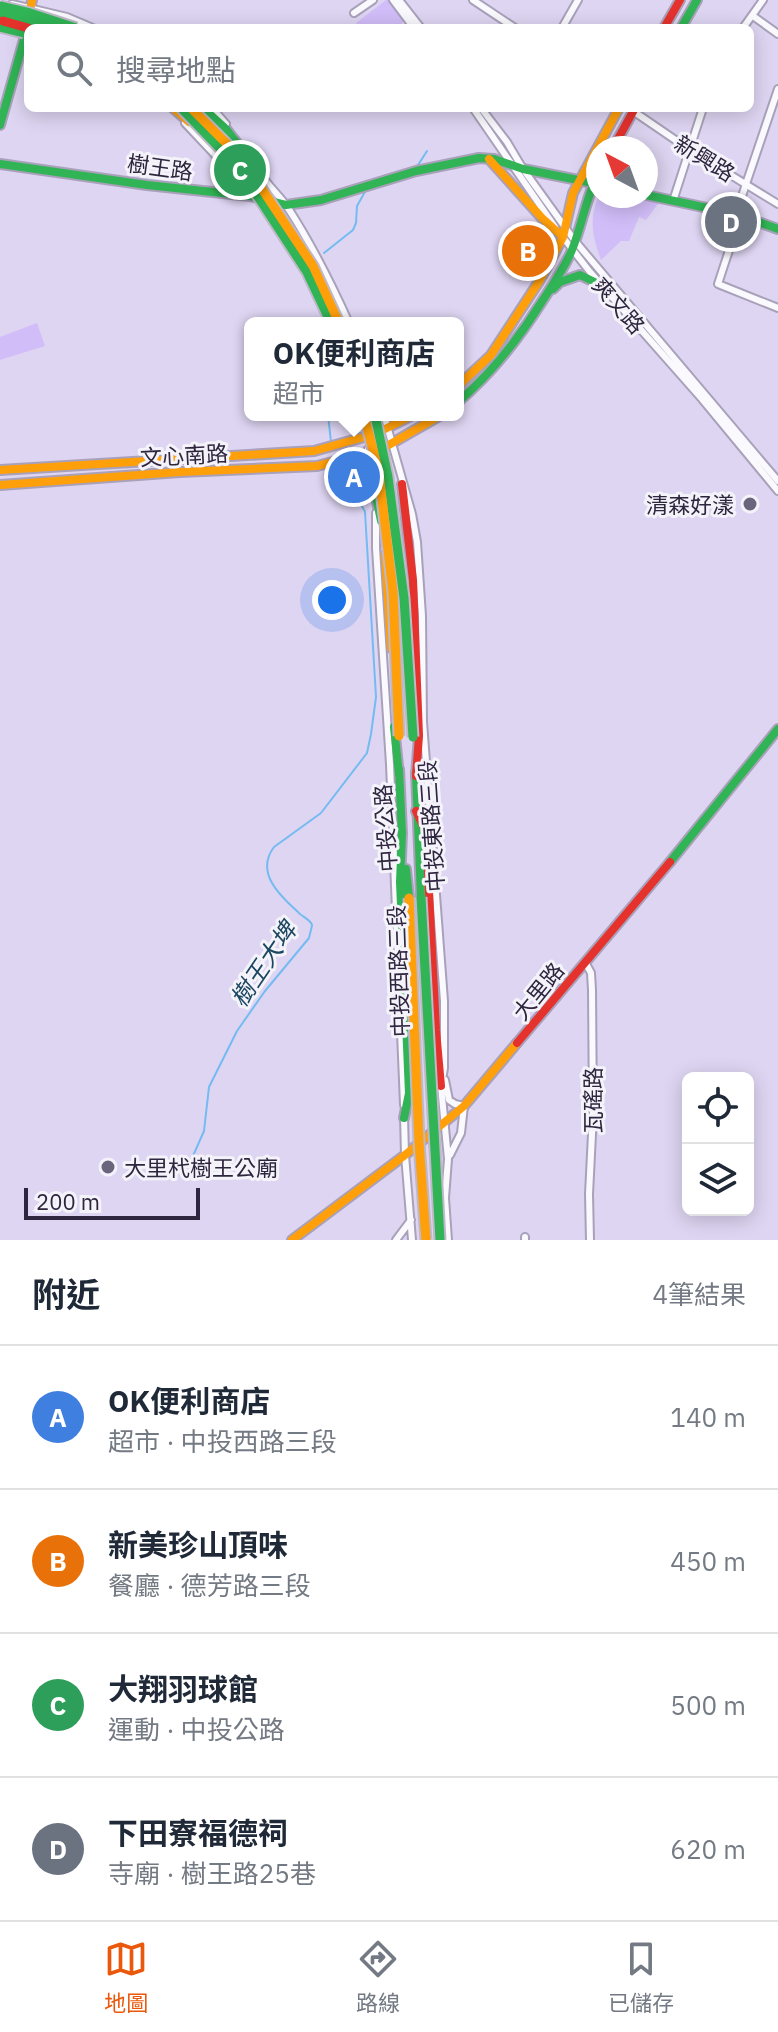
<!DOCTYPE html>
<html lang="zh-TW">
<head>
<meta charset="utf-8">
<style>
  body { margin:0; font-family:"IBM Plex Sans","Noto Sans TC",sans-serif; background:#f2f2f3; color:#1f2937 }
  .controls { position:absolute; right:24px; bottom:24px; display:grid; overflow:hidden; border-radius:12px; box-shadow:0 4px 20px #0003 }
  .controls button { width:72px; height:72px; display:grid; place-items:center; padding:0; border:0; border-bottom:2px solid #e0e1e3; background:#fff; color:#1f2937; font:40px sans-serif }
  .compass { position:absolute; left:586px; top:136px; width:72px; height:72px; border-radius:50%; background:#fff; box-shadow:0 4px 20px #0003; rotate:319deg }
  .scale { position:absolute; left:24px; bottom:20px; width:176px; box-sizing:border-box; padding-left:8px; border:4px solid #2e253e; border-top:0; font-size:22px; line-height:28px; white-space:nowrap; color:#2e253e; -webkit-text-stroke:6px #f5f3fa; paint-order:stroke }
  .you { position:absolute; left:332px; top:600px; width:28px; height:28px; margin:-20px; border:6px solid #fff; border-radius:50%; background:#1a73e8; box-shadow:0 0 0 12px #1a73e833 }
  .badge { display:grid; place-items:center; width:52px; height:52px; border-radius:50%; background:#ea580c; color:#fff; font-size:26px; font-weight:700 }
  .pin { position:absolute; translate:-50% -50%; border:4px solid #fff; box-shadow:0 2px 8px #0006 }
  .popup { position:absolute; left:244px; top:317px; width:220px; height:104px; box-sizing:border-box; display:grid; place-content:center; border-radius:12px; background:#fff; filter:drop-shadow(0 2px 6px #0005); font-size:26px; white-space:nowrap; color:#747a83 }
  .popup b { font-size:30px; color:#1f2937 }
  .popup::after { content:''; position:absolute; left:50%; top:100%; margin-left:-16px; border:16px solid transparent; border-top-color:#fff }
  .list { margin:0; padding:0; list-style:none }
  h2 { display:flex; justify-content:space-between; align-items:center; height:104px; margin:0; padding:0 32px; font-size:34px }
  h2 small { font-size:26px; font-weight:400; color:#747a83 }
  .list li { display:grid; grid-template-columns:52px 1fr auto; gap:24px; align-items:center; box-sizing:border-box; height:144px; padding:0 32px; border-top:2px solid #e0e1e3 }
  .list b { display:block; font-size:30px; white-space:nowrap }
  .list p { margin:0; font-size:26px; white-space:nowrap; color:#747a83 }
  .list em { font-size:26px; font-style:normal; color:#747a83 }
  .icon { flex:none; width:44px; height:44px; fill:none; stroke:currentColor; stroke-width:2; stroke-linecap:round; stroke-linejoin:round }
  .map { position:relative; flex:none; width:778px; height:1240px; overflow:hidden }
  .search { position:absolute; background:#fff; box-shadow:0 4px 20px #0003; left:24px; right:24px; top:24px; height:88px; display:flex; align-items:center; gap:20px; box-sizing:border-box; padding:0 28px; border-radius:12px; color:#747a83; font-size:30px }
  .sheet { height:680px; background:#fff }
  nav { display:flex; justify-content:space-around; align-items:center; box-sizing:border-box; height:112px; border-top:2px solid #e0e1e3; background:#fff; font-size:22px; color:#747a83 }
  nav a { display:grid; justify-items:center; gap:4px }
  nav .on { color:#ea580c }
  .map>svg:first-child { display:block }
  .green { fill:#d1bdf8 }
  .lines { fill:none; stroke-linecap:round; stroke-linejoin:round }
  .stream { stroke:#74bbf1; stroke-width:2 }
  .street-casing { stroke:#a9a1ba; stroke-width:10 }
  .fast-casing { stroke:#a9a1ba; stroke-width:12 }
  .slow-casing { stroke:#a9a1ba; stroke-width:12 }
  .jam-casing { stroke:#a9a1ba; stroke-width:12 }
  .street { stroke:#faf9fd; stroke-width:6 }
  .fast { stroke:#30b455; stroke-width:8 }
  .slow { stroke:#ff9f0a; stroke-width:8 }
  .jam { stroke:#e5322d; stroke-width:8 }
  .fast-bridge-casing { stroke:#beb8c8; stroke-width:13; stroke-linecap:butt }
  .slow-bridge-casing { stroke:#beb8c8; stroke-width:13; stroke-linecap:butt }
  .jam-bridge-casing { stroke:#beb8c8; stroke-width:13; stroke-linecap:butt }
  .fast-bridge { stroke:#30b455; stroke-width:9 }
  .slow-bridge { stroke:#ff9f0a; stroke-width:9 }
  .jam-bridge { stroke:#e5322d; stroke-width:9 }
  .poi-dot { fill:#6c637d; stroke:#f5f3fa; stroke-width:3 }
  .labels { text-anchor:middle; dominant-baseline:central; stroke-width:6; stroke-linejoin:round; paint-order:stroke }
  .street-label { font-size:22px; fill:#2e253e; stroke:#f5f3fa }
  .poi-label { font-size:22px; fill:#2e253e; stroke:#f5f3fa; text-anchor:end }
  .water-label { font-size:24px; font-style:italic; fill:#1b4660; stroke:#f5f3fa }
</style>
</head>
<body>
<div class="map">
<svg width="778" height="1240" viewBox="0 0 778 1240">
  <rect width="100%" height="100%" fill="#ded5f2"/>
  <path class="green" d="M386,0H389L404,21L398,28H360L356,23Z
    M599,196H642L660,201L646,220L639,217L629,241H621L601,260C593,238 588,218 599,196Z
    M37,323L45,346L0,360V337Z"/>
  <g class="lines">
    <path class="stream" d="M413,168L418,165L427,151
      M375,180L392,174
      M324,253L353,230L356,223L357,206L366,190
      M318,321V323
      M328,415L331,442
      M193,1156L204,1131L209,1087L237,1031L265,991L309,938C309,937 312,927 312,925C311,920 301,916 298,912C279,895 255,872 274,847L321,813L367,753L371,734L376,697L365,512C361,501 351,499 342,492L341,474L338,463"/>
    <defs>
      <path id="street" d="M393,0L414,28
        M399,0L421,28
        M473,0L515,28
        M12,4L67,17L93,28
        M354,13L373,0
        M753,16L778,34
        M562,28L578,0
        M743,28L763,0
        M778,89L746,184L736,214L735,232L718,284L778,308
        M212,108L226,124
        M473,108L555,227
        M481,108L507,142L523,169L575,241L778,481
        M633,111L690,150L778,204
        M185,123L232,173
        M246,148C254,157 256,164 261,174C268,186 280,196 288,208C312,245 331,283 349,323
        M673,201L703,108
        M562,236L590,272L702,399L778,491
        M384,415L412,514L417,542L422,616L423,722L444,1001V1068L441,1086L448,1159L445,1198L448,1240
        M368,449L376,497
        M376,513V548L390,764L404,1105
        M585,962L591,973L592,990L593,1114L589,1194L590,1240
        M445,1080L449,1100L455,1104L464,1106L461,1133L450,1155
        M404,1116L405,1155L412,1240
        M396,1240L411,1220
        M525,1240V1237"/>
      <path id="fast" d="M681,28L697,0
        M203,108L226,129L261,174
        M0,125L27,29
        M0,164L147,185L250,196L286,205L321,200L416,171L479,158L494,159L523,169L598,184
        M646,195L736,214L778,229
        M553,289L560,282L580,275L601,285
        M458,402C492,373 517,341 541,303C552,286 564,269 572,250C582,225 586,198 598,174
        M376,497L381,521
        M394,727L399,775
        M399,769L402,834
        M416,773L421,897
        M402,832L400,882L409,1093L404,1118
        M670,862L778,729
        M406,869L409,898"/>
      <path id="slow" d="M29,16L32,0
        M173,108L189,122
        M489,159L542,218L563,237
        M231,167L242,186
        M458,386L491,355L540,280L563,237L573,193L619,108
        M0,470L314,451L375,434L413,415
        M0,485L180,472L317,466L380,450L441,415
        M385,555L391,648
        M292,1240L405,1155L464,1106L517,1043"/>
      <path id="jam" d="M664,28L680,0
        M613,148L635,108
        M402,484L413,580L419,736L416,776
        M416,811L426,832L436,1030L441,1086
        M517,1043L670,862"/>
    </defs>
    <use href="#street" class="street-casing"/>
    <use href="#fast" class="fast-casing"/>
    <use href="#slow" class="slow-casing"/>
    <use href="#jam" class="jam-casing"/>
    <use href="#street" class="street"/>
    <use href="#fast" class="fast"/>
    <use href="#slow" class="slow"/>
    <use href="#jam" class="jam"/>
    <defs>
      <path id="fast-bridge" d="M0,6L30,13L76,28
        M0,14L54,28
        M0,27L24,33
        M181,108L227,156L251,186L307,272L331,323
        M375,415L388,477L404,598L413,737
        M421,897L440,1240"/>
      <path id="slow-bridge" d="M191,108L229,146L258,183L313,266L339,323
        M364,415L379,473L393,592L399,736
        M409,898L419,1142L426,1240"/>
      <path id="jam-bridge" d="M3,21L28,28"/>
    </defs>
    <use href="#fast-bridge" class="fast-bridge-casing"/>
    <use href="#slow-bridge" class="slow-bridge-casing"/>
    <use href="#jam-bridge" class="jam-bridge-casing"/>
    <use href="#fast-bridge" class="fast-bridge"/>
    <use href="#slow-bridge" class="slow-bridge"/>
    <use href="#jam-bridge" class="jam-bridge"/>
  </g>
  <g class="poi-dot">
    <circle cx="750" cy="504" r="8"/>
    <circle cx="108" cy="1167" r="8"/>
  </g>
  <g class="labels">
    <g class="street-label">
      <text transform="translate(705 158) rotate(32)">新興路</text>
      <text transform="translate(160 167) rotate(8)">樹王路</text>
      <text transform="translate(619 305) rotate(49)">爽文路</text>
      <text transform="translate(184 455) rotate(-3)">文心南路</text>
      <text transform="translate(431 826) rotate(-94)">中投東路三段</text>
      <text transform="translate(385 828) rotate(-94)">中投公路</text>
      <text transform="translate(398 971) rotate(-92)">中投西路三段</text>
      <text transform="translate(538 991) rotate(-51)">大里路</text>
      <text transform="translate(592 1100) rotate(-90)">瓦磘路</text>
    </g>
    <g class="poi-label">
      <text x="734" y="504">清森好漾</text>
      <text x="124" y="1167" text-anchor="start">大里杙樹王公廟</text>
    </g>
    <g class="water-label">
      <text transform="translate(263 964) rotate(-56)">樹王大埤</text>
    </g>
  </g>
</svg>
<div class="controls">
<button><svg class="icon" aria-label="locate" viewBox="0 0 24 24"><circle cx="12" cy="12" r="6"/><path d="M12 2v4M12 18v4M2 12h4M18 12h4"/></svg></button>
<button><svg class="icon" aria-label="layers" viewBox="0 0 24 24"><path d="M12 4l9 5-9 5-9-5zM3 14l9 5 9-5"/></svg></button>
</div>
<svg class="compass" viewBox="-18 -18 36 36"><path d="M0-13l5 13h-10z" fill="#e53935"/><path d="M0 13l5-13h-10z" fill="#747a83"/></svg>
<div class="scale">200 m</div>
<div class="you"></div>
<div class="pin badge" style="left:354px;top:477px;background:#3f7fe0">A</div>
<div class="popup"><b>OK便利商店</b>超市</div>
<div class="pin badge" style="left:528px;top:251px;background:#e8710a">B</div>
<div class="pin badge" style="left:240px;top:170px;background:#2e9e5b">C</div>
<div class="pin badge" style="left:731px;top:222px;background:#6b7280">D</div>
<div class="search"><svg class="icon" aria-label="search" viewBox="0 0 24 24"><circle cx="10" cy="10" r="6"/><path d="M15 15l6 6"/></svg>搜尋地點</div>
</div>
<section class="sheet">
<h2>附近<small>4筆結果</small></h2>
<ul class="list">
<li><span class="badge" style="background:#3f7fe0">A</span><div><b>OK便利商店</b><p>超市 · 中投西路三段</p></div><em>140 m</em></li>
<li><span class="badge" style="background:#e8710a">B</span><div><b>新美珍山頂味</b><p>餐廳 · 德芳路三段</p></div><em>450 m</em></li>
<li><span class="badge" style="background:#2e9e5b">C</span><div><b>大翔羽球館</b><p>運動 · 中投公路</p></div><em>500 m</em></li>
<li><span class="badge" style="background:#6b7280">D</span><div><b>下田寮福德祠</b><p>寺廟 · 樹王路25巷</p></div><em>620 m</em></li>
</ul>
</section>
<nav>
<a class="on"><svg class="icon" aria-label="map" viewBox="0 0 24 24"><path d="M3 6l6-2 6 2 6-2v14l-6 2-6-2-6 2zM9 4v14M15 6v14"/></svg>地圖</a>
<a><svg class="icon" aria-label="directions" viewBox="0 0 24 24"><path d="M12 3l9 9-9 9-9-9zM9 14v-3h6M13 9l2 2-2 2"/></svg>路線</a>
<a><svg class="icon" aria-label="saved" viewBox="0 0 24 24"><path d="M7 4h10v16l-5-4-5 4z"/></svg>已儲存</a>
</nav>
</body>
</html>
